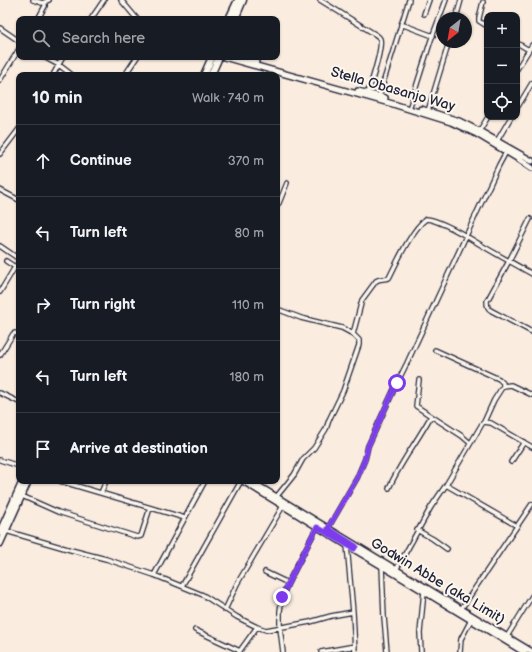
<!DOCTYPE html>
<html lang="en">
<head>
<meta charset="utf-8">
<style>
  body { margin:0; font-family:"Balsamiq Sans",sans-serif; background:#242831; color:#f1f3f6 }
  .controls { position:absolute; right:12px; top:12px; display:grid; overflow:hidden; border-radius:8px; box-shadow:0 1px 3px #0004 }
  .controls button { width:36px; height:36px; display:grid; place-items:center; padding:0; border:0; border-bottom:1px solid #363941; background:#171b24; color:#f1f3f6; font:20px sans-serif }
  .compass { position:absolute; left:436px; top:12px; width:36px; height:36px; border-radius:50%; background:#171b24; box-shadow:0 1px 3px #0004; rotate:211deg }
  .stop { position:absolute; width:12px; height:12px; margin:-9px; border:3px solid #7c3aed; border-radius:50%; background:#fff }
  .stop.end { background:#7c3aed; border-color:#fff; box-shadow:0 1px 4px #0008 }
  .list { margin:0; padding:0; list-style:none }
  h2 { display:flex; justify-content:space-between; align-items:center; height:52px; margin:0; padding:0 16px; font-size:17px }
  h2 small { font-size:13px; font-weight:400; color:#9ea1a6 }
  .list li { display:grid; grid-template-columns:26px 1fr auto; gap:12px; align-items:center; box-sizing:border-box; height:72px; padding:0 16px; border-top:1px solid #363941 }
  .list b { display:block; font-size:15px; white-space:nowrap }
  .list em { font-size:13px; font-style:normal; color:#9ea1a6 }
  .icon { flex:none; width:22px; height:22px; fill:none; stroke:currentColor; stroke-width:2; stroke-linecap:round; stroke-linejoin:round }
  .map { position:relative; flex:none; width:532px; height:652px; overflow:hidden }
  .search { position:absolute; background:#171b24; box-shadow:0 1px 3px #0004; left:16px; top:16px; width:264px; height:44px; display:flex; align-items:center; gap:10px; box-sizing:border-box; padding:0 14px; border-radius:8px; color:#9ea1a6; font-size:15px }
  .panel { position:absolute; background:#171b24; box-shadow:0 1px 3px #0004; left:16px; top:72px; width:264px; height:412px; border-radius:8px }
  .map>svg:first-child { display:block }
  .lines { fill:none; stroke-linecap:round; stroke-linejoin:round }
  .street-casing { stroke:#22223b; stroke-width:6 }
  .secondary-casing { stroke:#22223b; stroke-width:8 }
  .highway-casing { stroke:#22223b; stroke-width:9 }
  .street { stroke:#fbf7ec; stroke-width:3.5 }
  .secondary { stroke:#fbf7ec; stroke-width:5 }
  .highway { stroke:#fbf7ec; stroke-width:6 }
  .route { stroke:#7c3aed; stroke-width:5 }
  .labels { text-anchor:middle; dominant-baseline:central; stroke-width:4; stroke-linejoin:round; paint-order:stroke }
  .street-label { font-size:14px; fill:#22223b; stroke:#fbf7ec }
</style>
</head>
<body>
<div class="map">
<svg width="532" height="652" viewBox="0 0 532 652">
  <rect width="100%" height="100%" fill="#faecdf"/>
  <filter id="ink" filterUnits="userSpaceOnUse"><feTurbulence type="fractalNoise" baseFrequency=".025" numOctaves="2"/><feDisplacementMap in="SourceGraphic" scale="8" xChannelSelector="R" yChannelSelector="G"/><feConvolveMatrix kernelMatrix="1 2 1 2 8 2 1 2 1" color-interpolation-filters="sRGB"/></filter>
  <g filter="url(#ink)">
    <g class="lines">
      <defs>
        <path id="street" d="M33,0L42,3L49,0
          M121,0L137,19
          M320,0L373,33C376,35 379,36 380,39C383,48 371,83 368,93
          M483,2L479,18V21L487,26
          M424,14L429,0
          M456,18L461,0
          M38,19L45,6V2
          M91,19L104,0
          M401,24L433,36
          M0,28L19,41
          M517,43L529,50
          M44,57L59,65L72,75
          M517,69L532,45
          M53,75L63,57
          M125,75L137,57
          M0,80L19,49
          M379,96L409,0
          M410,106L431,40L446,0
          M517,108L532,83
          M428,111L449,42
          M478,133L488,117
          M497,141L511,117
          M0,154L19,129
          M0,190L19,200
          M277,205L279,203L287,183
          M530,219L509,261L487,301C487,307 488,309 492,311L532,332
          M0,246L19,259
          M6,261L15,267
          M0,292L15,267L19,262
          M277,309L301,318L342,328L353,334
          M435,350L499,379L503,383V386
          M0,355L13,334L15,333L19,335
          M419,380L416,406L431,416
          M0,393L19,402
          M484,422L494,400L503,386L511,385L532,395
          M0,460L19,466
          M511,462L524,442
          M60,481L185,518
          M446,485L517,526
          M389,488C400,463 418,440 431,416L462,436L470,443
          M101,493L106,481
          M22,496L58,512L137,537L141,536L150,508
          M277,496L294,475L303,459L314,448L326,429L329,420L343,391L359,345V340L353,334L362,300L376,281C380,278 384,280 389,278C397,262 412,229 426,219C440,220 463,234 476,242C494,253 513,263 532,274
          M328,528L357,478L365,459L368,446L397,383L407,363L499,165L506,152
          M417,530L433,539L447,549
          M6,531L71,550L106,559L154,575L203,595L237,617L257,627L266,630L310,622L331,616L353,612
          M347,545L353,612L355,652
          M382,566L384,617L387,652
          M396,570L431,507L446,485L482,424L484,422L491,423L532,447
          M265,572L288,583
          M154,575L205,481
          M182,586L241,481
          M461,609L532,504
          M225,610L237,584L283,506
          M195,630L240,651
          M506,638L532,596
          M239,652L257,627
          M283,652L280,628V611L282,597L288,583L317,527
          M321,652L355,646
          M421,652L420,633L424,591
          M460,652L461,639L471,620"/>
        <path id="secondary" d="M224,57L393,104L451,122L477,134L517,158L532,168
          M240,57L256,62
          M358,91L385,98
          M421,109L459,121L479,131L532,161
          M243,481L347,545L394,573L524,652
          M250,481L532,652"/>
        <path id="highway" d="M229,19L238,0
          M235,19L243,0
          M204,75L212,57
          M211,75L219,57
          M0,532L23,481
          M0,543L28,481"/>
      </defs>
      <use href="#street" class="street-casing"/>
      <use href="#secondary" class="secondary-casing"/>
      <use href="#highway" class="highway-casing"/>
      <use href="#street" class="street"/>
      <use href="#secondary" class="secondary"/>
      <use href="#highway" class="highway"/>
    </g>
  </g>
  <g class="lines" filter="url(#ink)">
    <path class="route" d="M282,597L288,583L317,527L354,549L356,546L328,528L357,478L365,459L368,446L397,383"/>
  </g>
  <g class="labels">
    <g class="street-label">
      <text transform="translate(393 89) rotate(16)">Stella Obasanjo Way</text>
      <text transform="translate(438 581) rotate(31)">Godwin Abbe (aka Limit)</text>
    </g>
  </g>
</svg>
<div class="controls">
<button>+</button>
<button>−</button>
<button><svg class="icon" aria-label="locate" viewBox="0 0 24 24"><circle cx="12" cy="12" r="6"/><path d="M12 2v4M12 18v4M2 12h4M18 12h4"/></svg></button>
</div>
<svg class="compass" viewBox="-18 -18 36 36"><path d="M0-13l5 13h-10z" fill="#e53935"/><path d="M0 13l5-13h-10z" fill="#9ea1a6"/></svg>
<div class="stop" style="left:397px;top:383px"></div>
<div class="stop end" style="left:282px;top:597px"></div>
<div class="search"><svg class="icon" aria-label="search" viewBox="0 0 24 24"><circle cx="10" cy="10" r="6"/><path d="M15 15l6 6"/></svg>Search here</div>
<section class="panel">
<h2>10 min<small>Walk · 740 m</small></h2>
<ul class="list">
<li><svg class="icon" aria-label="ahead" viewBox="0 0 24 24"><path d="M12 20V5M6 11l6-6 6 6"/></svg><div><b>Continue</b></div><em>370 m</em></li>
<li><svg class="icon" aria-label="left" viewBox="0 0 24 24"><path d="M17 20v-9H6M10 6l-5 5 5 5"/></svg><div><b>Turn left</b></div><em>80 m</em></li>
<li><svg class="icon" aria-label="right" viewBox="0 0 24 24"><path d="M7 20v-9h11M14 6l5 5-5 5"/></svg><div><b>Turn right</b></div><em>110 m</em></li>
<li><svg class="icon" aria-label="left" viewBox="0 0 24 24"><path d="M17 20v-9H6M10 6l-5 5 5 5"/></svg><div><b>Turn left</b></div><em>180 m</em></li>
<li><svg class="icon" aria-label="arrive" viewBox="0 0 24 24"><path d="M6 21V4h12l-3 4 3 4H6"/></svg><div><b>Arrive at destination</b></div></li>
</ul>
</section>
</div>
</body>
</html>
